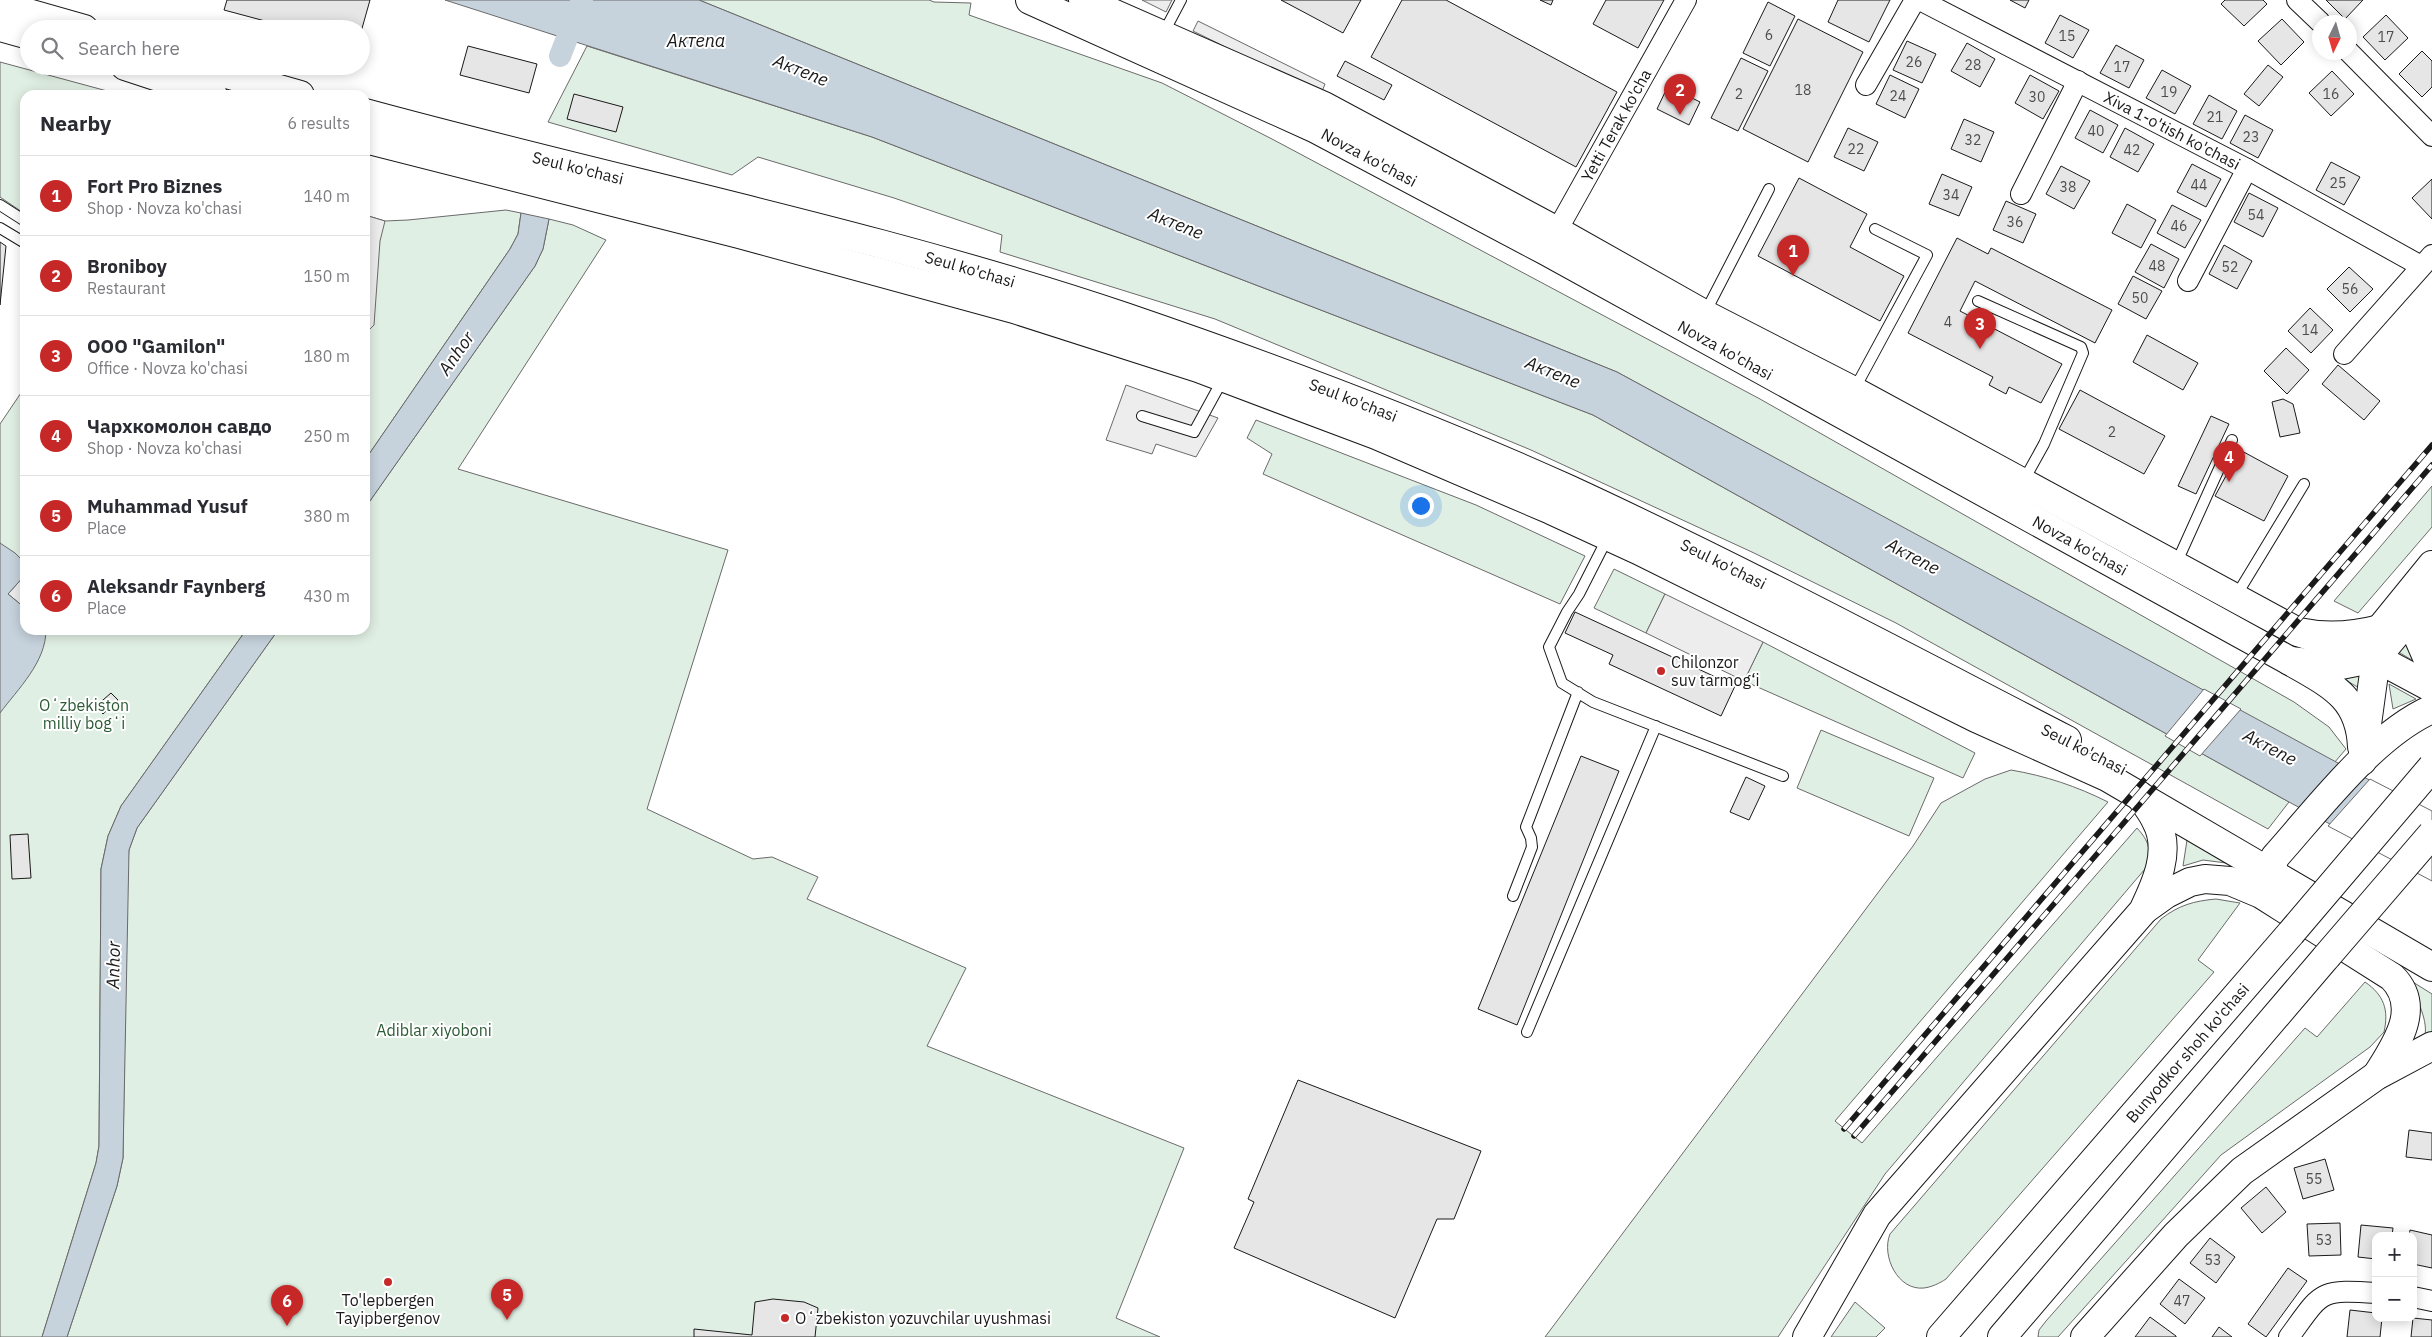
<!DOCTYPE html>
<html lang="en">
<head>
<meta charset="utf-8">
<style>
  body { margin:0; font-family:"IBM Plex Sans",sans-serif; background:#f2f2f3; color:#2b2b33 }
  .controls { position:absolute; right:15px; bottom:15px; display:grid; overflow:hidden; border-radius:10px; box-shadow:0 2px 12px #0003 }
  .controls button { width:45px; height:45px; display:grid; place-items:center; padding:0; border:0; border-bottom:1px solid #e1e1e2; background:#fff; color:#2b2b33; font:25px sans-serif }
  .compass { position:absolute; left:2312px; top:15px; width:45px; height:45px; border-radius:50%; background:#fff; box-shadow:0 2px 12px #0003; rotate:185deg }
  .you { position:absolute; left:1420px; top:505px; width:18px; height:18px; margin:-12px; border:4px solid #fff; border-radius:50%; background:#1a73e8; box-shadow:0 0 0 8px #1a73e833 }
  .badge { display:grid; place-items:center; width:32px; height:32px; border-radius:50%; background:#c62828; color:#fff; font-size:16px; font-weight:700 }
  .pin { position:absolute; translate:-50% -41px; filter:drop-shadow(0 1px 2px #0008) }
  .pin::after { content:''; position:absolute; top:26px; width:18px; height:15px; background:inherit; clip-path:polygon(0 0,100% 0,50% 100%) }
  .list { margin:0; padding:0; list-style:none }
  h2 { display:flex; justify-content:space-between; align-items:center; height:65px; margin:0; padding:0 20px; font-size:21px }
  h2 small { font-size:16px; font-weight:400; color:#7c7c81 }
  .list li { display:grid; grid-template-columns:32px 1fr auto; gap:15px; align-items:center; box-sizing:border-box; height:80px; padding:0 20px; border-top:1px solid #e1e1e2 }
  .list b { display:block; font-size:19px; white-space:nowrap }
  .list p { margin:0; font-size:16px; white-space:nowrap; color:#7c7c81 }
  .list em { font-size:16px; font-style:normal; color:#7c7c81 }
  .icon { flex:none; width:28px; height:28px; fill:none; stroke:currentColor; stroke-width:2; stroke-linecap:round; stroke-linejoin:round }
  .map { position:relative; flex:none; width:2432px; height:1337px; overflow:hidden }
  .search { position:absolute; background:#fff; box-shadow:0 2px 12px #0003; left:20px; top:20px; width:350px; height:55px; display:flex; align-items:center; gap:12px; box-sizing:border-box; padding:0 18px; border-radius:28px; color:#7c7c81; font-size:19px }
  .panel { position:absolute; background:#fff; box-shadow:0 2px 12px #0003; left:20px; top:90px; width:350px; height:545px; border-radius:15px }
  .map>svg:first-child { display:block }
  .green { fill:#e0efe3; stroke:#6a6a6a }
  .parking { fill:#ededed; stroke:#6a6a6a }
  .water { fill:#c6d2dc; stroke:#6a6a6a }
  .pier { fill:#fff; stroke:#6a6a6a }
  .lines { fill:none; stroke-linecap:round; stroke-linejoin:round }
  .canal { stroke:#c6d2dc; stroke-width:22 }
  .building { fill:#e6e6e6; stroke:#1a1a1a }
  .lane-casing { stroke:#1a1a1a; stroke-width:12 }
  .street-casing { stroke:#1a1a1a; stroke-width:22 }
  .secondary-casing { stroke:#1a1a1a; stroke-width:30 }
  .primary-casing { stroke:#1a1a1a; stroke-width:30 }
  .lane { stroke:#fff; stroke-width:10 }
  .street { stroke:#fff; stroke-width:20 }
  .secondary { stroke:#fff; stroke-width:28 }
  .primary { stroke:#fff; stroke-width:28 }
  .rail-casing { stroke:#1a1a1a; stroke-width:5.5 }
  .rail { stroke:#fff; stroke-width:4; stroke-dasharray:11; stroke-linecap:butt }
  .primary-bridge-casing { stroke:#1a1a1a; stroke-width:30; stroke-linecap:butt }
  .primary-bridge { stroke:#fff; stroke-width:28 }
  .poi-dot { fill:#c62828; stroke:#fff; stroke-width:2 }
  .labels { text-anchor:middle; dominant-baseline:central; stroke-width:4; stroke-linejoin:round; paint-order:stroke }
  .number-label { font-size:14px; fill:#4d4d4d }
  .street-label { font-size:16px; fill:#1a1a1a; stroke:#fff }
  .poi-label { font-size:16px; fill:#1a1a1a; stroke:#fff; text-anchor:start }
  .park-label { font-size:16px; fill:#2b5a34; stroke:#fff }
  .water-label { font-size:18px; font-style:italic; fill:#1a1a1a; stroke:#fff }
</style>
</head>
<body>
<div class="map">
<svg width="2432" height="1337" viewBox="0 0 2432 1337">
  <rect width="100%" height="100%" fill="#fff"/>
  <path class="green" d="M699,0H929L934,2L971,3L969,15L1162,83L1272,139L1760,399L2294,702L2329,727L2346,749L2334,763L1617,372Z
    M587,46L872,137L1593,415L2289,802L2268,829L1896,623L1754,553L1531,450L1215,319L1000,252L1002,235L894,198L758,157L732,175L548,122Z
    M0,62L122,95H25V214L0,197Z
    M506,210L521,213L518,234L510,249L365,460V215L385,221L408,220Z
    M549,219L573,225L606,240L458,469L728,550L647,809L753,859L772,857L818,877L807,899L966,968L927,1046L1184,1148L1116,1318L1160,1337H67L117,1186L123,1158L127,872L129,850L137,828L278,630H365V508L535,266L543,249Z
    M25,387V630H246L121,806L108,836L101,869L99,1146L96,1163L42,1337H0V424Z
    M1256,420L1476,505L1585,556L1560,604L1263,474L1272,454L1247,438Z
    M2432,486V527L2358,613L2334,601Z
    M1614,569L1665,594L1646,633L1594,608Z
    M2406,639L2415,662L2392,648Z
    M1763,642L1975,753L1963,778L1744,681Z
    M2360,667L2363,690L2331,672Z
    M2389,684L2416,699L2393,709Z
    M1821,730L1934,778L1909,836L1797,788Z
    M2011,770C2046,776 2076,786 2108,802L1835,1121L1862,1143L2137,828C2149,841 2153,852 2145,869L1885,1174L1778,1337H1545L1913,846L1941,803L1985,779Z
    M2187,840L2226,863L2203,860L2183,866Z
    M2216,899L2240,903L2198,960L2214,972L1946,1279C1940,1283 1932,1287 1924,1288C1898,1291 1881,1256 1890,1234L2161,919C2179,905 2194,901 2216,899Z
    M2408,979L2432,994V1032L2425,1036C2428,1017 2415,997 2408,979Z
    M2365,982C2384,995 2389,1010 2384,1032L2370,1047L2221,1155L2058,1337H2038L2039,1330L2046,1321L2305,1028L2317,1037Z
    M1855,1302L1885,1328L1876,1337H1831Z"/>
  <path class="parking" d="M1142,0H1172L1166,12Z
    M1198,21L1325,84L1321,94L1193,31Z
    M365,215L385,221L380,241L374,325L365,334Z
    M1126,385L1218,418L1196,457L1156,444L1152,454L1106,440Z
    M25,575V608L8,594Z
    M1665,594L1763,642L1744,681L1646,633Z"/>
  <path class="water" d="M445,0H699L1617,372L2432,814V879L2289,802L1593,415L872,137Z
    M521,213L549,219L543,249L535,266L365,508V460L510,249L518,234Z
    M0,543L15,553L25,563V575L8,594L25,608V630H46C46,662 18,689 0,713Z
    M246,630H278L137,828L129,850L123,1158L117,1186L67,1337H42L96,1163L99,1146L101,869L108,836L121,806Z"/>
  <path class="pier" d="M2204,689L2241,709L2200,756L2165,736Z
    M2370,779L2432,811V881L2328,826Z"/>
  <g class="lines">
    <path class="canal" d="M560,56L582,0"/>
  </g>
  <path class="building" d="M227,0H370L361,32V29H295L224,10Z
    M1281,0H1361L1343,33Z
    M1402,0H1446L1617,92L1576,167L1371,57Z
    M1540,0H1553L1551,5Z
    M1606,0H1664L1638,48L1593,24Z
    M1838,0H1890L1869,42L1828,22Z
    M2010,0H2029L2025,8Z
    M2225,0H2263L2267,4L2244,26L2221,4Z
    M2326,0H2363L2345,19Z
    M1768,2L1795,16L1770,66L1743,53Z
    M2060,15L2089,30L2073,58L2045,43Z
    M2386,15L2408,38L2385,60L2363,37Z
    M1798,19L1863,52L1808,162L1743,129Z
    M2282,19L2304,42L2281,65L2258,41Z
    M1907,41L1936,54L1922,83L1893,70Z
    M1967,43L1995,59L1980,87L1951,71Z
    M2116,45L2144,60L2129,88L2100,73Z
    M468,46L537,64L529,93L460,75Z
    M2422,51L2432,61V87L2422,97L2399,74Z
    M1741,58L1768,71L1738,131L1711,118Z
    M1345,61L1392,85L1384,100L1337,76Z
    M2268,65L2283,77L2259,106L2244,94Z
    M2162,70L2191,86L2175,114L2146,98Z
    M2332,71L2354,94L2331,116L2309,93Z
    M1890,75L1919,89L1905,118L1876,104Z
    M2030,75L2059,91L2043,119L2015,103Z
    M1668,86L1700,102L1689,125L1657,109Z
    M574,94L623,107L616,132L567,119Z
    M2209,95L2237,111L2222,139L2193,124Z
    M2090,110L2118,125L2103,153L2075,138Z
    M2245,115L2273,130L2258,158L2230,143Z
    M1964,119L1994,132L1981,162L1951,149Z
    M1848,128L1878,142L1864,171L1834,157Z
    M2125,128L2154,144L2138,172L2110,157Z
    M2331,162L2360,177L2344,205L2316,190Z
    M2192,164L2221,179L2206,207L2177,192Z
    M2061,166L2090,181L2074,209L2046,194Z
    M1942,174L1972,187L1959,216L1929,204Z
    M1799,178L1867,214L1850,247L1904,276L1880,321L1758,256Z
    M2432,179V219L2412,198Z
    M2249,193L2278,208L2263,237L2234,222Z
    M2006,201L2036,214L2023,243L1993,230Z
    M2127,204L2156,220L2141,248L2112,233Z
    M2172,205L2201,220L2185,248L2157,233Z
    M1957,238L1988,254L1991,248L2112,310L2095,343L1975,281L1960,311L2062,364L2041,403L2009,387L2006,394L1989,385L1993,377L1908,333Z
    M0,242L6,246L0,305Z
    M2151,244L2179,259L2164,288L2135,272Z
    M2224,245L2252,261L2237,289L2209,274Z
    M2349,267L2373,289L2350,312L2327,289Z
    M2133,276L2162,291L2146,319L2118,304Z
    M2310,308L2333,330L2311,353L2288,331Z
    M2147,335L2198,363L2183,390L2133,362Z
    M2286,348L2309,370L2287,394L2264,371Z
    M2338,365L2380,401L2364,420L2322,384Z
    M2080,390L2165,436L2144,474L2059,429Z
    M2283,399L2293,404L2300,433L2280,437L2272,402Z
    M2211,416L2229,424L2196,494L2178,486Z
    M2240,450L2288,476L2264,521L2215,496Z
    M1575,612L1735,686L1721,716L1609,664L1613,655L1565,633Z
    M111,693L118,700L103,714L96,706Z
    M1581,756L1619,771L1517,1025L1478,1009Z
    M1746,777L1765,786L1749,820L1730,812Z
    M28,834L31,878L12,879L10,835Z
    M1298,1080L1481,1151L1454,1219H1437L1395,1318L1234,1248L1254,1202L1248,1199Z
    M2409,1130L2432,1133V1160L2406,1157Z
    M2325,1159L2334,1190L2303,1199L2294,1168Z
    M2266,1187L2286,1212L2262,1233L2241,1208Z
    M2340,1223L2341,1255L2309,1256L2307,1224Z
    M2361,1225L2393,1228L2392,1236H2376V1259L2358,1257Z
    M2410,1230L2432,1235V1268L2413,1264V1236H2409Z
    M2210,1238L2235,1257L2216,1283L2190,1263Z
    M2288,1268L2307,1281L2266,1337L2248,1324Z
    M2179,1279L2205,1298L2185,1324L2160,1304Z
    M773,1299L804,1302L818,1308L815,1337H694V1329L752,1335L755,1302Z
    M2350,1310L2376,1313V1318H2382L2380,1337H2347Z
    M2150,1317L2176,1336V1337H2135Z
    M2413,1318L2432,1320V1337H2411Z
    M2219,1327L2232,1337H2212Z"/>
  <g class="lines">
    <defs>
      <path id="lane" d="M1163,34L1181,0
        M0,205L25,221
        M0,228L25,243
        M1978,301L2081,347L2083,353L2044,444L2023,482
        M1705,313L1769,189
        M1854,390L1927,255L1875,229
        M1142,416L1194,432L1223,379
        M1608,537L1579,594L1567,612L1549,647L1562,683L1593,702L1783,776
        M2176,564L2232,440
        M2236,596L2304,484
        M1513,896L1532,847L1531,838L1526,827L1578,692
        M1527,1032L1656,726"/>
      <g id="street">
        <path id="s1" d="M1920,0L2247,169L2421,266"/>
        <path d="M2297,0L2320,22"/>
        <path d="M2349,52L2432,136"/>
        <path d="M1866,85L1915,0"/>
        <path d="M2021,194L2078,81"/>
        <path id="s2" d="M1550,243L1686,0"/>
        <path d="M2188,281L2247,169"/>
        <path d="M2344,354L2432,255"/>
        <path d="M2413,1297L2432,1301"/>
        <path d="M2289,1337C2322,1292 2318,1289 2376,1293"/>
      </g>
      <g id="secondary">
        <path id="s3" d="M1030,0L1314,128L1546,251L2290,661C2329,684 2360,696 2362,747"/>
        <path d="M1083,0L1324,106L1557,231L1704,314L1854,391L2298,632L2376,658L2432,688"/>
        <path d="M0,5L84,29"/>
        <path d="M0,27L29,35"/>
        <path d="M125,66L213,95"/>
        <path d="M199,66L300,95"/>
        <path id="s4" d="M365,113C618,182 876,233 1125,317C1274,368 1424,424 1568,489C1737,567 1902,655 2067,740"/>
        <path d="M365,139L739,234L1014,309L1198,368L1376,435L1551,510L1638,550L1976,718L2107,777L2432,967"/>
        <path d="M2380,629L2432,565"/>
        <path d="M2274,875L2272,866L2275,857C2318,809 2373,735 2432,709"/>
      </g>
      <g id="primary">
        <path d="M2420,606L2419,639L2432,669"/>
        <path d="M2298,632C2326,638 2353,636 2380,629L2362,761"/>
        <path d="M2290,661L2336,666L2376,658L2432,591"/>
        <path d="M2145,909L2166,894L2190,882L2205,879L2230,881L2261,894L2392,977C2423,1008 2395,1046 2377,1075"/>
        <path d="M1807,1337L1877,1215L2143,911C2156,884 2172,850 2156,821C2152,812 2145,803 2139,795"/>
        <path id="s5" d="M1941,1337L2291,933"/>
        <path d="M2002,1337L2327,956"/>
        <path d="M2085,1337L2176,1235L2242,1171L2376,1076L2432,1046"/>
      </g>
    </defs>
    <use href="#lane" class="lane-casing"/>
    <use href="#street" class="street-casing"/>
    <use href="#secondary" class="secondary-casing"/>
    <use href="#primary" class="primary-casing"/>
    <use href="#lane" class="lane"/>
    <use href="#street" class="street"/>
    <use href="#secondary" class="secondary"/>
    <use href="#primary" class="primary"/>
    <defs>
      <path id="rail" d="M1844,1129L2432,445
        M1854,1136L2432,465"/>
    </defs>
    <use href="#rail" class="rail-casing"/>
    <use href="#rail" class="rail"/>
    <defs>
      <path id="primary-bridge" d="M2291,933L2432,767
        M2327,956L2432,834"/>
    </defs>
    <use href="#primary-bridge" class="primary-bridge-casing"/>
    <use href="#primary-bridge" class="primary-bridge"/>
  </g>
  <g class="poi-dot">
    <circle cx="1661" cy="671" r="5"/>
    <circle cx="388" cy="1282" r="5"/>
    <circle cx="785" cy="1318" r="5"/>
  </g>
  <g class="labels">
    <g class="number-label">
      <text x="1769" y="35">6</text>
      <text x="2067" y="36">15</text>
      <text x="2386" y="37">17</text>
      <text x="1914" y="62">26</text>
      <text x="1973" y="65">28</text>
      <text x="2122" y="67">17</text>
      <text x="1803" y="90">18</text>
      <text x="2169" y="92">19</text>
      <text x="1739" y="94">2</text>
      <text x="2331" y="94">16</text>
      <text x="1898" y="96">24</text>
      <text x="2037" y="97">30</text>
      <text x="2215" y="117">21</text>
      <text x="2096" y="131">40</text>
      <text x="2251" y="137">23</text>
      <text x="1973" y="140">32</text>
      <text x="1856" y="149">22</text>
      <text x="2132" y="150">42</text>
      <text x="2338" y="183">25</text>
      <text x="2199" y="185">44</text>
      <text x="2068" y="187">38</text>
      <text x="1951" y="195">34</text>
      <text x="2256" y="215">54</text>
      <text x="2015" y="222">36</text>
      <text x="2179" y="226">46</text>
      <text x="2157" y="266">48</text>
      <text x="2230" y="267">52</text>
      <text x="2350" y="289">56</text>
      <text x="2140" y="298">50</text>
      <text x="1948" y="322">4</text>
      <text x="2310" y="330">14</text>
      <text x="2112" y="432">2</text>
      <text x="2314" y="1179">55</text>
      <text x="2324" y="1240">53</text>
      <text x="2213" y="1260">53</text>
      <text x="2182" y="1301">47</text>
    </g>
    <g class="street-label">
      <text stroke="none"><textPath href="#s2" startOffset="135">Yetti Terak ko'cha</textPath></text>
      <text stroke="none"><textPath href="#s1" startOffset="284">Xiva 1-o'tish ko'chasi</textPath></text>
      <text stroke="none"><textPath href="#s3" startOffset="374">Novza ko'chasi</textPath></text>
      <text stroke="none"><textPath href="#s4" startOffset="220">Seul ko'chasi</textPath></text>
      <text stroke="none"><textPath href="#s4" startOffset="625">Seul ko'chasi</textPath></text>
      <text stroke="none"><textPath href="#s3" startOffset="779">Novza ko'chasi</textPath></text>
      <text stroke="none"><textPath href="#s4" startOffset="1030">Seul ko'chasi</textPath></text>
      <text stroke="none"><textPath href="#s3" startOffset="1184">Novza ko'chasi</textPath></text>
      <text stroke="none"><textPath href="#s4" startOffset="1435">Seul ko'chasi</textPath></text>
      <text transform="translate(2084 749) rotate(27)">Seul ko'chasi</text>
      <text stroke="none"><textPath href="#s5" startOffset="376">Bunyodkor shoh ko'chasi</textPath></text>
    </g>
    <g class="poi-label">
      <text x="1671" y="662">Chilonzor<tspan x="1671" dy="18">suv tarmog‘i</tspan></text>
      <text x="388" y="1300" text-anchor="middle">To'lepbergen<tspan x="388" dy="18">Tayipbergenov</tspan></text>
      <text x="795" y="1318">Oʻzbekiston yozuvchilar uyushmasi</text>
    </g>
    <g class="park-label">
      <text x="84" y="705">Oʻzbekiston<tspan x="84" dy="18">milliy bogʻi</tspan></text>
      <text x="434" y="1030">Adiblar xiyoboni</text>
    </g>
    <g class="water-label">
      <text x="696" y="40">Актепа</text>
      <text transform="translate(801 70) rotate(22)">Актепе</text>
      <text transform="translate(1176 223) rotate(22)">Актепе</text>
      <text transform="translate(456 353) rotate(-55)">Anhor</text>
      <text transform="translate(1553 372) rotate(22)">Актепе</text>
      <text transform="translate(1913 556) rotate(28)">Актепе</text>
      <text transform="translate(2270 747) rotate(28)">Актепе</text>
      <text transform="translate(113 965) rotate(-89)">Anhor</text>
    </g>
  </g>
</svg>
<div class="controls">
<button>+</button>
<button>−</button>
</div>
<svg class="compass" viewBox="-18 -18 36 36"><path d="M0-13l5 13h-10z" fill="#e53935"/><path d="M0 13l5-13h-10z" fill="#7c7c81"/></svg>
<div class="you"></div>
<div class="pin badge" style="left:1793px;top:276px">1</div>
<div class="pin badge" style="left:1680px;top:115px">2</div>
<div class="pin badge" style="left:1980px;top:349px">3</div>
<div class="pin badge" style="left:2229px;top:482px">4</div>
<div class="pin badge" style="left:507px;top:1320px">5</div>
<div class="pin badge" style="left:287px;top:1326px">6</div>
<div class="search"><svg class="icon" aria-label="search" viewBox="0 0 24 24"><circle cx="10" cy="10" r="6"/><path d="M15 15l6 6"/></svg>Search here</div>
<section class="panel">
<h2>Nearby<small>6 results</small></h2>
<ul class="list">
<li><span class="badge">1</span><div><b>Fort Pro Biznes</b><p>Shop · Novza ko'chasi</p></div><em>140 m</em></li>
<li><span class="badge">2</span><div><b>Broniboy</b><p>Restaurant</p></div><em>150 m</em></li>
<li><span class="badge">3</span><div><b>ООО &quot;Gamilon&quot;</b><p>Office · Novza ko'chasi</p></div><em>180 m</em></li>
<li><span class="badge">4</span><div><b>Чархкомолон савдо</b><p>Shop · Novza ko'chasi</p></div><em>250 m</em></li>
<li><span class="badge">5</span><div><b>Muhammad Yusuf</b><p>Place</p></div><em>380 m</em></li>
<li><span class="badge">6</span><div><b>Aleksandr Faynberg</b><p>Place</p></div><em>430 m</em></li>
</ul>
</section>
</div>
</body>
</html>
